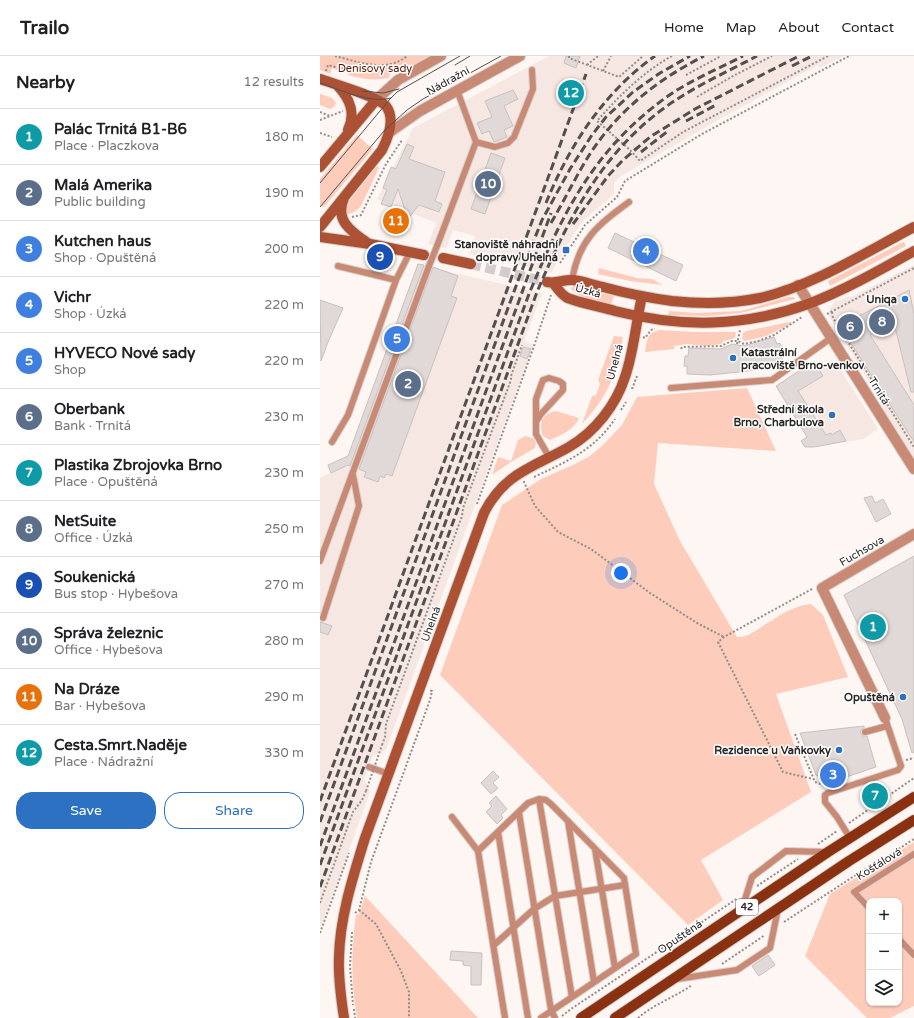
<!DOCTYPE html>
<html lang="en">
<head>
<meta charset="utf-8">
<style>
  body { margin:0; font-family:"Varela Round",sans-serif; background:#f2f2f2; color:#202124 }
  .controls { position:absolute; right:12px; bottom:12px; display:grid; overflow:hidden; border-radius:8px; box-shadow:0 1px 3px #0004 }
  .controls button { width:36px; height:36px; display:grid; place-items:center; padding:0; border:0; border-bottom:1px solid #e0e0e0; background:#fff; color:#202124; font:20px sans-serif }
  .you { position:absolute; left:301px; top:517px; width:14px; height:14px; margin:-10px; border:3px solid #fff; border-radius:50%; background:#1a73e8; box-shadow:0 0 0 6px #1a73e833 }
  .badge { display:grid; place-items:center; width:26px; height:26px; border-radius:50%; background:#2c71c2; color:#fff; font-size:13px; font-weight:700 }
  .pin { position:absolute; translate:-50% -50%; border:2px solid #fff; box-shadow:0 1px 4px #0006 }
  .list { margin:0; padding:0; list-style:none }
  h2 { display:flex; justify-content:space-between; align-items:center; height:52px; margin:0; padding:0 16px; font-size:17px }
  h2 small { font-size:13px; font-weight:400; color:#757577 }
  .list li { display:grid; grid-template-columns:26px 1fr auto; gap:12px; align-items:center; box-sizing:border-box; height:56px; padding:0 16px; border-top:1px solid #e0e0e0 }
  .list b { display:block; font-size:15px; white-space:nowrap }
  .list p { margin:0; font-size:13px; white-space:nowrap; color:#757577 }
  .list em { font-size:13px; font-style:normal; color:#757577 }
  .actions { display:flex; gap:8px; padding:12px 16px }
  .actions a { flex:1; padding:9px 0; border:1px solid #2c71c2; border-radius:16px; text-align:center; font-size:14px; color:#2c71c2 }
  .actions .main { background:#2c71c2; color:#fff }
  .icon { flex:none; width:22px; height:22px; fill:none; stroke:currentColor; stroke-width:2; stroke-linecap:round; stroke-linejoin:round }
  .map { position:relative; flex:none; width:594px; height:962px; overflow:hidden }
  header { display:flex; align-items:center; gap:24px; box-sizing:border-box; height:56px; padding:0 20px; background:#fff; border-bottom:1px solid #e0e0e0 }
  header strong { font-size:19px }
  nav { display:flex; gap:22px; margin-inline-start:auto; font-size:14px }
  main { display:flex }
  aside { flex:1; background:#fff }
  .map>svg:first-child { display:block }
  .built { fill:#f7e7e2 }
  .green { fill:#feccbb; fill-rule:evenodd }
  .building { fill:#e1d9d7; stroke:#c8c1be }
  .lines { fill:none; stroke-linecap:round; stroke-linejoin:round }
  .secondary-tunnel { stroke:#d3ccca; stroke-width:10; stroke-dasharray:10 5; stroke-linecap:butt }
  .service-casing { stroke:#d7d1ce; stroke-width:8 }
  .minor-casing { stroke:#d7d1ce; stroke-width:12 }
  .secondary-casing { stroke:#d7d1ce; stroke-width:12 }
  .primary-casing { stroke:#d7d1ce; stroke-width:12 }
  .path { stroke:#928d8b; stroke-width:2; stroke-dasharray:2 2; stroke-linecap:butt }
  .service { stroke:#c98a75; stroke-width:6 }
  .minor { stroke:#c98a75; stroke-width:10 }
  .secondary { stroke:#ac5133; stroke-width:10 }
  .primary { stroke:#893110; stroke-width:10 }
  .tram { stroke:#534f4e; stroke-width:1 }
  .rail { stroke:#534f4e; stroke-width:3; stroke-dasharray:8 4; stroke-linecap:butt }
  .service-bridge-casing { stroke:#d7d1ce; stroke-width:8; stroke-linecap:butt }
  .path-bridge { stroke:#928d8b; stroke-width:2; stroke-dasharray:2 2; stroke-linecap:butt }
  .service-bridge { stroke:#c98a75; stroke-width:6 }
  .poi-dot { fill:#2c71c2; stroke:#fff; stroke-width:1.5 }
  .labels { text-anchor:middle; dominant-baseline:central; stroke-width:3; stroke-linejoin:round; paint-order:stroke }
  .shield { fill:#fff; stroke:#696766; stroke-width:1 }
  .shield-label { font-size:10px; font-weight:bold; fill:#292625 }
  .park-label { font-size:11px; fill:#561a03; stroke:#fff }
  .street-label { font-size:11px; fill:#292625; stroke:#fff }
  .poi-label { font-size:11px; font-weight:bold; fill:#292625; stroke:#fff; text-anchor:end }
</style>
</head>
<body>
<header>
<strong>Trailo</strong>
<nav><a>Home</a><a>Map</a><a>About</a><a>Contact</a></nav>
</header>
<main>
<aside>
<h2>Nearby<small>12 results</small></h2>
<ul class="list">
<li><span class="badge" style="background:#0f9aa8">1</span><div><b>Palác Trnitá B1-B6</b><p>Place · Placzkova</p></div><em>180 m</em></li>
<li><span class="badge" style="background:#5c6f8a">2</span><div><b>Malá Amerika</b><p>Public building</p></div><em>190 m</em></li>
<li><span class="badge" style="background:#3f7fe0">3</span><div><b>Kutchen haus</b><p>Shop · Opuštěná</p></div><em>200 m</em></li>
<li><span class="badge" style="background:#3f7fe0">4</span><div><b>Vichr</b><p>Shop · Úzká</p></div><em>220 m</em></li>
<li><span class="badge" style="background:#3f7fe0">5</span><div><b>HYVECO Nové sady</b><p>Shop</p></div><em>220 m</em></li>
<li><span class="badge" style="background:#5c6f8a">6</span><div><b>Oberbank</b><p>Bank · Trnitá</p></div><em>230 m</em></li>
<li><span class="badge" style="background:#0f9aa8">7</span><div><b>Plastika Zbrojovka Brno</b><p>Place · Opuštěná</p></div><em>230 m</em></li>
<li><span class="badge" style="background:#5c6f8a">8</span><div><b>NetSuite</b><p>Office · Úzká</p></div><em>250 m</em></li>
<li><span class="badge" style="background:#1a4fb4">9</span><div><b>Soukenická</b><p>Bus stop · Hybešova</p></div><em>270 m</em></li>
<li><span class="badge" style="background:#5c6f8a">10</span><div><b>Správa železnic</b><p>Office · Hybešova</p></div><em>280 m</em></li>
<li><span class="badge" style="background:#e8710a">11</span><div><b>Na Dráze</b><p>Bar · Hybešova</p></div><em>290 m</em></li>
<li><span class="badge" style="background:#0f9aa8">12</span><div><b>Cesta.Smrt.Naděje</b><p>Place · Nádražní</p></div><em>330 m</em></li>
</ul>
<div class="actions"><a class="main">Save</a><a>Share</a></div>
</aside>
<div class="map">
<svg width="594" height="962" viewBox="0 0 594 962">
  <rect width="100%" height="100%" fill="#fdf6f3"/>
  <path class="built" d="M229,0H524L500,12L498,9L398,64L301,120L294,127V138L263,165L255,176L231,217L149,198L155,180L133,174L126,192L108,188L116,167L57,143L93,72Z
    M100,209L222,237L204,285L213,289L66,694L53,700L44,723L50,736L0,873V422L28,409Z
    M594,209V403L567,361L556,337L509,260L510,252L515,245L533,240Z
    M494,305L500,314L515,305L558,373L543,383L494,391H485L481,385L487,381L456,330Z"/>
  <path class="green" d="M0,0H109L83,14L81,13L70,18L69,22C54,25 42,23 28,19V17L12,12L10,18L0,14Z
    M0,38L12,42L16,47L14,51L10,53L0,49Z
    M37,79L53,93L4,151L0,150V123Z
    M57,110L59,112L41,150L36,155L26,159L28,146Z
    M585,185L584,186L586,190L510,230L508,225Z
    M279,212L317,222L332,223L343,229L310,225L278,218Z
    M253,230L294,240L291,249C278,245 261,243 251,233Z
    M468,241H474L475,243L421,257L388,260L348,259L349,255L376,257L421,255Z
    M469,266L473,267L446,280L425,285L422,283L423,277L426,275Z
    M340,274L372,276H416L415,282L404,285L401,288L387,290L367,288L354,290V293L325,296C327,285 327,276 340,274Z
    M294,280L303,281C296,319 289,339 262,368L272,340L276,339L280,328L278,324Z
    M427,332L456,395L338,387L334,428L360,485L417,581C430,582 441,570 451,565C463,557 477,549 491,548L503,559L528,621L456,638L491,736L381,804L403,844L368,869L120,619L182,449L221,423L253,409L270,400L282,390L302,369L317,341Z
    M236,355L259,362C254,374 241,379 230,384L223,380C218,368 223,357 236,355Z
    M205,380L213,382L216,387L215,392L191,406L172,419L178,401L191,405L198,384Z
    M594,786V950L570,962H547L485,900L510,838ZM549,845H579V947H549Z
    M45,840L158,962H37C31,928 31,893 36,859L39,858Z"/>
  <path class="building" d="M246,0H260L256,12L244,7Z
    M193,34L198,43L184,50L193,70L184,74L187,81L174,86L169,75L162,78L157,67L172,61L165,45Z
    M87,88L94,91L89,103L125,116L115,145L122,148L119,156L99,149L88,163L78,133L71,151L61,148L67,134L63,132L71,111L76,113Z
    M171,97L185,102L165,158L151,153Z
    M295,177L363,209L356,225L288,192Z
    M98,208L104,209L30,410L28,409L11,417L8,409L28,400Z
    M113,211L138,220L131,240L137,242L72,420L66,418L64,422L60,420L58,426L44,421L46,416L39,413Z
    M589,234L594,258V336H591L574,267L550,279L594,349V386L520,270Z
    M0,244L23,252L8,286L1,305Z
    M454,281L457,288L460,287L464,296L460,298L463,305L454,308L428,315L390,319L367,318V310H364L365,300H368L369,292L401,293L412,288L423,290Z
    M203,291L211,293L207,303L200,300Z
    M494,305L503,320L478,335L506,379L511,377L512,379L520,374L526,385L494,391H485L481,385L487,381L456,330Z
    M552,440L555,447L563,443L571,458L556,466L544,442Z
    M594,500V696L592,697L582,663L524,539Z
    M0,566L12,570L8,579L0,576Z
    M544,670V672L541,674V678L543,680H547L556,711L511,726L501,723L500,721L496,719L480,677Z
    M173,715L179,721L173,727L178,732L171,738L161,727Z
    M176,740L187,753L181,759L183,762L177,768L166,756L172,750L169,747Z
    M131,895L162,897L161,929H151V910L143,909V905L130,904Z
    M448,899L455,909L439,920L432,910Z"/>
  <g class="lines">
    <path class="secondary-tunnel" d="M151,208L227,226"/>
    <defs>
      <path id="service" d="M156,86L175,91L188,87L194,81L213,33L212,14
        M117,190L156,86L137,34
        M18,210L76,224
        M252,224C259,183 278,169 309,146
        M351,332L452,324L511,282
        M216,366L221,358L243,334V328L239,325L229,322L223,324L216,343V378L229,401
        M12,386L28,359L76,224L90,196
        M0,505L109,210
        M3,562L39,450L33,419
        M545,676L567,670
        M49,711L69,718
        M219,743L252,941
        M199,757L231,954L235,962
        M132,761L158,795L185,962
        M248,765L274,926
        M178,776L208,962
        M530,782L517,761L505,746V739L508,737L578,714L581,710L565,662
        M275,793L295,912
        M158,795L208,747L219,743L226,744L231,748L304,822L316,898L221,962
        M549,852L534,836L594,798
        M422,853L432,821L466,795L507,796
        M579,883L594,899
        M174,889L214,853L235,840L305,829
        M357,923L417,914L450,892L458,853"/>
      <path id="minor" d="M56,44L78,24L121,0
        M70,76L100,55L200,0
        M478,229L594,413
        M565,662L502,532L594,478"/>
      <path id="secondary" d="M0,23C14,28 57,40 66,50C76,63 68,82 62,94L0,171
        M18,30C30,43 36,57 28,74
        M0,111L56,44
        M24,142C14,165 32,176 49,188
        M0,181L50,188L104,199
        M123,202L151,208
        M227,226C237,228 244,223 253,224C263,225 273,229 283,231C305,237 329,242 352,245C381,248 411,248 440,242C493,230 546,196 594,171
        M234,228C237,232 241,238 246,241C251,245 286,252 295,255C362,272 424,271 488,248C525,234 560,214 594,195
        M24,962C21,942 18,922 19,901C20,860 33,821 45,782L164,457C184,417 214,411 249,391C275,376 296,349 305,321C314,295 316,266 322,240"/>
      <path id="primary" d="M261,962L508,796L594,741
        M295,962L529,805L594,764"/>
    </defs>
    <use href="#service" class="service-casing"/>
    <use href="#minor" class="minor-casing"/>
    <use href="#secondary" class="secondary-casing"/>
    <use href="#primary" class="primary-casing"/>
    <path class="path" d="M15,0C39,6 66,17 87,0
      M249,0V2L299,21L323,0
      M352,0C323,16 299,40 277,65L310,94L320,105L363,76L508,0
      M267,9L278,0
      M6,15L8,9L23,13L60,10
      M283,15L291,0
      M366,19L401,0
      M377,41L413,20L452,0
      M0,56L10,60
      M0,64L23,55
      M0,77L12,81
      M32,161L41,159L66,108L82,84
      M240,207L265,169L297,141L305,125L382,78L529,0
      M512,256L513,262L594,391
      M507,258L594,212
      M323,281L325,282L331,274L335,273
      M417,288L420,274
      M361,293L362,291L401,290L412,285H418L424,288L438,285L454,279L482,261
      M312,333L317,320
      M301,354L306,346
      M214,421C248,405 274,394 295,363
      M205,426H204L215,450L238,476L271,493L330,537L377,567L404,581
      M157,448L214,290L231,239
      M492,533L404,581L398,586L463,716L493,723
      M475,678L495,726L506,730
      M62,689L65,681L66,668L142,460L143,452L191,324V320L202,289
      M586,704L594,702
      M529,767L594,722
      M498,788L517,775
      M437,830L478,803
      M0,847L33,756L42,744L46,735
      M39,854L56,868L81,915L89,936V962
      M35,857L39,854L51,806L110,644L112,635L109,634
      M464,866L548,811L557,807L594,783
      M32,876L30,910L33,949
      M0,877L29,797
      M402,908L445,879
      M34,953L35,962
      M242,960L251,953L418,842
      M318,962C334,948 355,941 372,929"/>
    <use href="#service" class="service"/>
    <use href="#minor" class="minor"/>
    <use href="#secondary" class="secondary"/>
    <use href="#primary" class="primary"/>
    <path class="tram" d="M135,9L150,0
      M0,27C21,34 49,48 71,42
      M42,35L63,37L79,33
      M0,127L70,43L77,36L140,0
      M0,151L64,75L87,54L103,43L181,0"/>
    <path class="rail" d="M472,10L492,0
      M366,65L396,49
      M321,96L348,75
      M226,147C249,90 284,36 335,0
      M231,167C244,145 255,122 268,101C297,55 337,24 384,0
      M253,168L288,120L303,104L330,81L375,53L479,0
      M0,745L266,18
      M0,766L199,222L222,164L250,113L272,79L286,61L313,36L340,17L370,0
      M0,790L231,157
      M0,809L209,238C243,156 274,93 348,40C371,24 398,13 423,0
      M0,831L217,236C248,163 282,96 347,50C375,30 407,16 437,0"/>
    <defs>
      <path id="service-bridge" d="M109,210L117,190"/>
    </defs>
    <use href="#service-bridge" class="service-bridge-casing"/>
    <path class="path-bridge" d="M46,735L62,689"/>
    <use href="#service-bridge" class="service-bridge"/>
  </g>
  <g class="poi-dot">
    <rect x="242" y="190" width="8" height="8" rx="2"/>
    <circle cx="585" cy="243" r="4"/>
    <circle cx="413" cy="302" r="4"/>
    <circle cx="512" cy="359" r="4"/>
    <circle cx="583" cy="641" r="4"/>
    <circle cx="519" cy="694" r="4"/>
  </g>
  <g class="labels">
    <rect class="shield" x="416" y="843" width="22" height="16" rx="3"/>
    <g class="shield-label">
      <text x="427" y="851">42</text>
    </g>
    <g class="park-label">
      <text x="55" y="12">Denisovy sady</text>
    </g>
    <g class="street-label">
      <text transform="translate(128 25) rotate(-29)">Nádražní</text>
      <text transform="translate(268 235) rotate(15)">Úzká</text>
      <text transform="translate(295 306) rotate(-75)">Uhelná</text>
      <text transform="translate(559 335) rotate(58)">Trnitá</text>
      <text transform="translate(542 495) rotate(-30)">Fuchsova</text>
      <text transform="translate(111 568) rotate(-70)">Uhelná</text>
      <text transform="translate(559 808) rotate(-32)">Košťálová</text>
      <text transform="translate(360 881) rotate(-34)">Opuštěná</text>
    </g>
    <g class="poi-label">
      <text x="238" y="188">Stanoviště náhradní<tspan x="238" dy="13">dopravy Uhelná</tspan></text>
      <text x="577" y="243">Uniqa</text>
      <text x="421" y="296" text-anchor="start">Katastrální<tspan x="421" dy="13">pracoviště Brno-venkov</tspan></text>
      <text x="504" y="353">Střední škola<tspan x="504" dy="13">Brno, Charbulova</tspan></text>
      <text x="575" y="641">Opuštěná</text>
      <text x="511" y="694">Rezidence u Vaňkovky</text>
    </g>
  </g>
</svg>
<div class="controls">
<button>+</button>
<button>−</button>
<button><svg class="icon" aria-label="layers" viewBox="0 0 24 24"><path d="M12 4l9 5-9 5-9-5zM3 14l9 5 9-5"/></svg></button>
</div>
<div class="you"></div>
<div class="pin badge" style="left:553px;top:571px;background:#0f9aa8">1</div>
<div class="pin badge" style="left:88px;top:328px;background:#5c6f8a">2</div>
<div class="pin badge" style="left:513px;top:719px;background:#3f7fe0">3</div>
<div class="pin badge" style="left:326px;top:195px;background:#3f7fe0">4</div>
<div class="pin badge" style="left:77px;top:283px;background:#3f7fe0">5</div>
<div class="pin badge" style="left:530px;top:271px;background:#5c6f8a">6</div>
<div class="pin badge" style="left:555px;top:740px;background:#0f9aa8">7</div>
<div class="pin badge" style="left:562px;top:266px;background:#5c6f8a">8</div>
<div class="pin badge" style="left:60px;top:201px;background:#1a4fb4">9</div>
<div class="pin badge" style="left:168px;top:128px;background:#5c6f8a">10</div>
<div class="pin badge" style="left:76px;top:165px;background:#e8710a">11</div>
<div class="pin badge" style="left:251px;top:37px;background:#0f9aa8">12</div>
</div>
</main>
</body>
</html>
